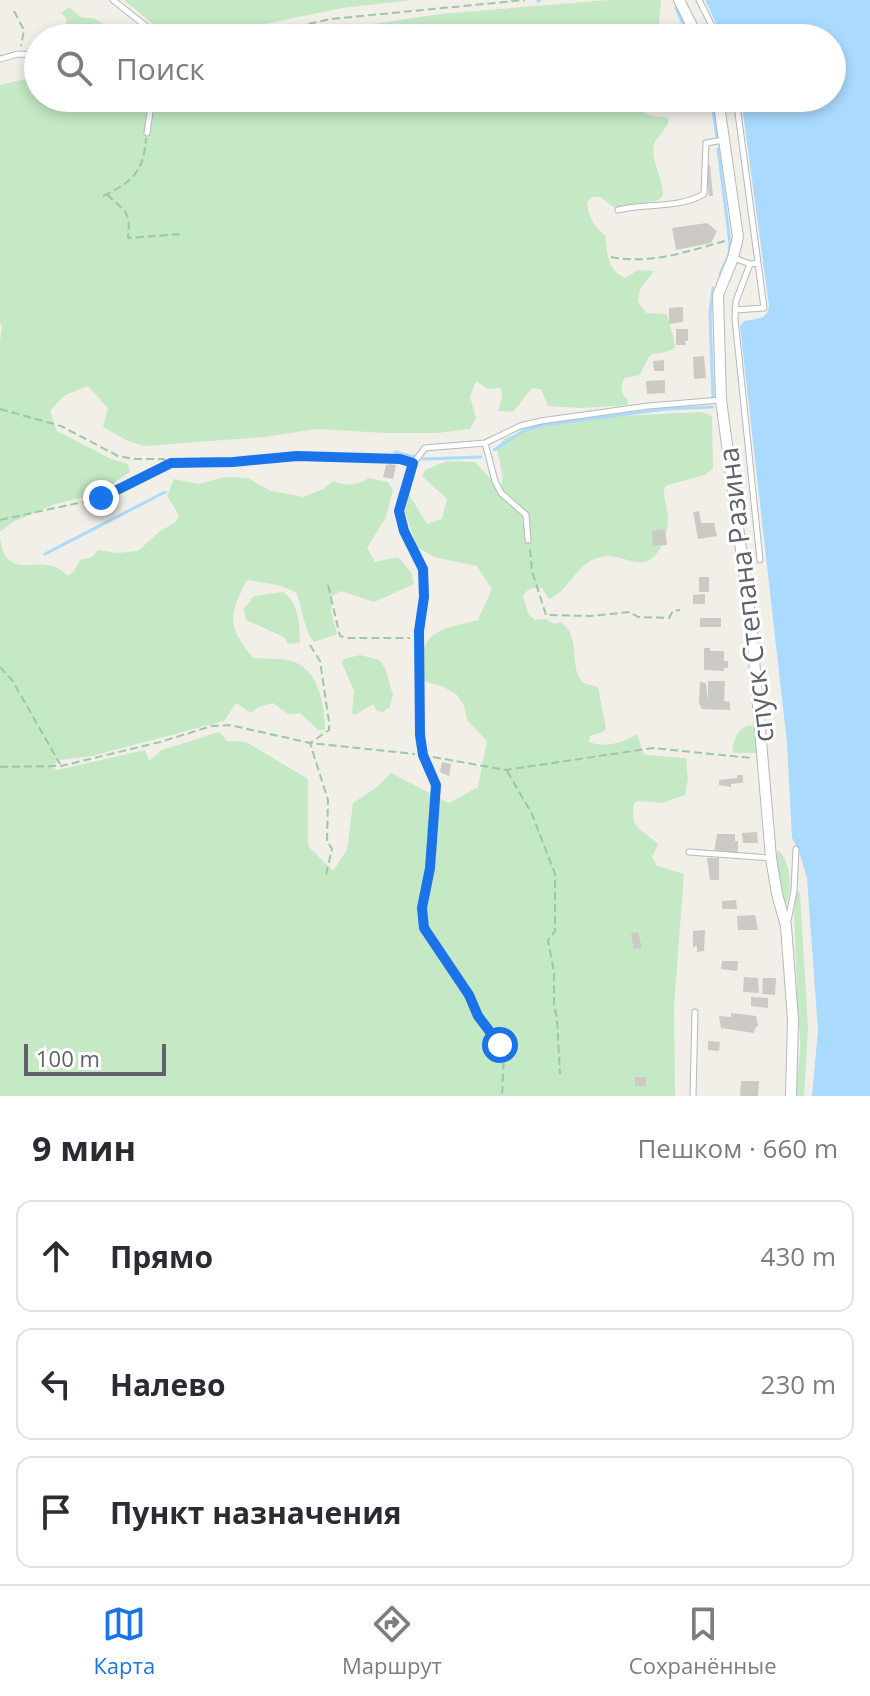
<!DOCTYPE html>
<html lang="ru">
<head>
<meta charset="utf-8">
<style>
  body { margin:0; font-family:"Open Sans",sans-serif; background:#f7f7f7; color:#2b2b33 }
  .scale { position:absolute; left:24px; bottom:20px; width:142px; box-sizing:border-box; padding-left:8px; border:4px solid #5f6368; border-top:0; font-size:22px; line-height:28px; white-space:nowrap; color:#5f6368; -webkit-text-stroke:6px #fff; paint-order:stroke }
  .stop { position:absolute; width:24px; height:24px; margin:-18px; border:6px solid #1a73e8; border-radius:50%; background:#fff }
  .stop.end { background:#1a73e8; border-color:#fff; box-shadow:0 2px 8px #0008 }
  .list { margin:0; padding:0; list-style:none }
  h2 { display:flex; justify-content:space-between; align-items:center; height:104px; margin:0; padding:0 32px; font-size:34px }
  h2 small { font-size:26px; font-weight:400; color:#7c7c81 }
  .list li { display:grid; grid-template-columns:52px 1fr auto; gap:24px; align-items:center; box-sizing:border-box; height:112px; margin:0 16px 16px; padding:0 16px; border:2px solid #e1e1e2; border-radius:16px }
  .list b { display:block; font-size:30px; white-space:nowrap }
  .list em { font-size:26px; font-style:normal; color:#7c7c81 }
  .icon { flex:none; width:44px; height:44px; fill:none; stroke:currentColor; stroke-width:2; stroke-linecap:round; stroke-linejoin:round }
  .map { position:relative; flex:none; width:870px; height:1096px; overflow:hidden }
  .search { position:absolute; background:#fff; box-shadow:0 4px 12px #0003; left:24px; right:24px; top:24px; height:88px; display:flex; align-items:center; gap:20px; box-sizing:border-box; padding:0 28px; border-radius:44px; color:#7c7c81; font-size:30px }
  .sheet { height:488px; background:#fff }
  nav { display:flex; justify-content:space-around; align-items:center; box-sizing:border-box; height:112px; border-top:2px solid #e1e1e2; background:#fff; font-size:22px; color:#7c7c81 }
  nav a { display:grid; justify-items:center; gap:4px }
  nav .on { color:#1a73e8 }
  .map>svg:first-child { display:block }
  .green { fill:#c5e8c5 }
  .water { fill:#aadaff }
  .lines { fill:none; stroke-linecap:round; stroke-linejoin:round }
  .stream { stroke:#aadaff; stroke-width:3 }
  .building { fill:#cccac5 }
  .lane-casing { stroke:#b5b8bc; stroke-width:7 }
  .street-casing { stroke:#b5b8bc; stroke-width:12 }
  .path { stroke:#9cc7a9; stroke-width:2; stroke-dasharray:8 4; stroke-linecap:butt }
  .lane { stroke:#fff; stroke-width:5 }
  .street { stroke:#fff; stroke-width:10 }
  .route { stroke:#1a73e8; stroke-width:10 }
  .labels { text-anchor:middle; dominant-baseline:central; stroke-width:6; stroke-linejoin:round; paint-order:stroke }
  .street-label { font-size:28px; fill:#5f6368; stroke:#fff }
</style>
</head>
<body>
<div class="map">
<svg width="870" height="1096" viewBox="0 0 870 1096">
  <rect width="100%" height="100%" fill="#f1efe8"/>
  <path class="green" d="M124,0H412L342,8L241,29L177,32L154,25Z
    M609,0H661L659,25L648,38H281L440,14Z
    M69,7L82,18H93L104,24L126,26L131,31V38H67L63,35L67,19L61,13Z
    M38,76V98H633C638,114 651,117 667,117L669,120C667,129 659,134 655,142C648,158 664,179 663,195L659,200L615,208L600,197H592L587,202C588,216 594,227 605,235C608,252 606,270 625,278L638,270L654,271L640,289L638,302L646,313L667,314C669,328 674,331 675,348C647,361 656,342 640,375L625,378C620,384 620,395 628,399L627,405L582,408L548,406L541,389L532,388L513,412L498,411L502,397L501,388L488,389L476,381L470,397L476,418L470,429L437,433H386L317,429L264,437L144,446L128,441L103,427L108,408L88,386L65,395L50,411L57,431L111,459L128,464L130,472L97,494L55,504L13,522L0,532V342L2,327L0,322V85Z
    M701,412L712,416L713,469L704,475L665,486C662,498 667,505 668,516C669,531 660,560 644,562C630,564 615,553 601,557C576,562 570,591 549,599L542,588C532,587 527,588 523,597L529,615L535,620L546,619L554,624L561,622C580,636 570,662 580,679C584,685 592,685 598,687L606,729L603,732L590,736L589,742C605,748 624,743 637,734L644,755L686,758L688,779L685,795L662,803L637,801L634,803C629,829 643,830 658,844L652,857L657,866L684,874L674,1006L675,1096H0V540C2,544 2,549 3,552C17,579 44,551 68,576L74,571L80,560L92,557L98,550L117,553L138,551L159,532L176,522L179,515L167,496L174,479L198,484L225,477L248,478L271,491L303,497L323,489L333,481C347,486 356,486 369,478L388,482L393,490L386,517L367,548L375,562L398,557L411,572L414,584L374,602L341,591L332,596L331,611L337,634L314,642C302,626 304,610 296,592L278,585L247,580C228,617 227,625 253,658C265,659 279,658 291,661C319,668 325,706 325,730H318L300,713L288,714L273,703L258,707L251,713L236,703L224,721L92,756L58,760L53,768L57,770L145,750L149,761L162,750L219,732L227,741L246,742L308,779V846L333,871L347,850L353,803L377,787L391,773L449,803L478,787L487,741L467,720L464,705L457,695L444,687L423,681C421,675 421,669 421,662C423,628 451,627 478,620L492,589L477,566L434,557L417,547L405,512L408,493L427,524L442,519L447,499L422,476L425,470L447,461L475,462L500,489L503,478L497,449L505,438L547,425L603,417Z
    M283,592C299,603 300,626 300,643L288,644L284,637L246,620L244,609L254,596Z
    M360,655L379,660L385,668L393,695L390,707L383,712L377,711L373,704L355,715L352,713L354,691L342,663L344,659Z
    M750,725L755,728L757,753H735L732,750C735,739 737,728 750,725Z
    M779,851C791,862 792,889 787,903L783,901L774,855Z
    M797,890L800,893L808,1028L804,1096H796C796,1071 804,1046 798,1022L794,909Z"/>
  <path class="water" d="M705,0H870V1096H812L818,1030L807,878L799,851L792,838L787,743L740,326L744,321C755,319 768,320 769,306L741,98H832V38H723Z"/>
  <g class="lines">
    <path class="stream" d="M538,1L540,0
      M676,8L689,38
      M711,98L717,137
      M679,108L710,103
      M718,149L730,243L729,255L720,274
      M713,288L710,314L713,398
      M494,450L523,431L543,425L666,409L713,407
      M395,452L415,457
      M423,459L481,457
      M45,554L165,492"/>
  </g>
  <path class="building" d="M706,165H710L713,196H709Z
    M707,223L717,231L711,243L676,250L672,228Z
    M683,307V322L669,324V308Z
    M676,329H688V341H685L686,345H676Z
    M704,356L706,378L694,379L693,357Z
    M664,360V371H654L653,361Z
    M665,380V393L647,394L646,381Z
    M391,464L396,465L393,479L383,477L386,465Z
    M699,511L701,523H714L717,536L698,539L693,512Z
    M665,529L667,545L653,546L652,531Z
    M699,577H709V592H699Z
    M705,594V604H693V595Z
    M700,618H721V627H700Z
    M704,648H710V651H724V661H728V668H724V671L704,670Z
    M708,681H725L724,701L730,702V710L702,709L699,703L700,682L706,683L708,702Z
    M442,762L451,764L449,776L440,772Z
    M737,775H743V783L731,784V787L719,785V780L737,778Z
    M757,832L758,843H743L742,833Z
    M717,834H735V841H738V854L714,853Z
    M707,858H719V880H710Z
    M736,900L737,909H722V901Z
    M755,915L758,930H738L737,916Z
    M705,930L704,951L697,952V946L693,947V931Z
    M638,932L642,948L634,949L631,933Z
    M722,961H738L737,971L721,969Z
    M744,977L758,978L759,993L743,992Z
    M763,978H776L775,995L762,994Z
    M751,997L768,998V1008L751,1006Z
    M731,1013L756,1016L758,1026L755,1028L754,1033L721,1028L719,1016L731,1017Z
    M708,1041L720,1042L719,1051L708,1050Z
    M635,1077H646V1086H635Z
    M741,1081H759L758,1096H740Z"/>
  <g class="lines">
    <defs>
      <path id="lane" d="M113,0L161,38
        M699,0L718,38
        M0,59L18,54L38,55
        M736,98L758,263
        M147,133L152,98
        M618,210C645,203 678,209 704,194L706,143L724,140
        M734,258L750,264L758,263L764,308L735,310
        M750,264L736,301L735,319L760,560
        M485,443L495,481L501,493L526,515L528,540
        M689,852L770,858
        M788,921L794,891L796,849
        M478,1016L469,995L424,928L422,908L430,868L436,785L423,755L420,735L419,631L424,597L423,569L404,531L399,511L412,465L425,448L485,443L520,426L541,421L648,406L721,400
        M693,1096L695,1012"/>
      <path id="street" d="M679,0L698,38
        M718,98L738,237L733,258L718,295L721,400L751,624L771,858L777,894L786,926L793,1020L791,1096"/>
    </defs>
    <use href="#lane" class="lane-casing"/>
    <use href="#street" class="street-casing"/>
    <path class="path" d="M14,11L24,30L21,46
      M226,38L262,34L331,19L525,0
      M107,194C125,213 131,209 128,238L182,234
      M103,196C132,182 144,172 146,138
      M611,257C649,265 689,251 725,241
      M0,409L61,426L118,456L134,459H163L171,463L233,462L297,456L368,457L407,461
      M0,520L101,498L170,464
      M530,549L532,571L546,615L590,616L630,612L638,617L669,618L673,611L680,610
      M328,585L340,636L349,638H410
      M310,645L320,661L329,722V730L310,743L328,800L327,841L332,849L326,875
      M0,667L12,680L60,764
      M433,757L506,770L653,748L751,758
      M0,767L61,766L160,742L212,726L230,725L310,743L415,754
      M507,771L532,814L555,874V931L548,940L554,972V1004L557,1019L560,1074
      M481,1021L504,1054L502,1096"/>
    <use href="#lane" class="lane"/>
    <use href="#street" class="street"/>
  </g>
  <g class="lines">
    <path class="route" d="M101,498L171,463L233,462L297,456L400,459L413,463L399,511L404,531L423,569L424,597L419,631L420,735L423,755L436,785L430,868L422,908L424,928L469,995L478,1016L500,1045"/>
  </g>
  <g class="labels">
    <g class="street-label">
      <text transform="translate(745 595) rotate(-97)">спуск Степана Разина</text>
    </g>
  </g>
</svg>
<div class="scale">100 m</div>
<div class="stop" style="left:500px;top:1045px"></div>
<div class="stop end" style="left:101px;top:498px"></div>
<div class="search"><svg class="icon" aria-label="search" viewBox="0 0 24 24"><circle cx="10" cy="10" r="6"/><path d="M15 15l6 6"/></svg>Поиск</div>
</div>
<section class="sheet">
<h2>9 мин<small>Пешком · 660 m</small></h2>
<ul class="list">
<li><svg class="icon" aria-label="ahead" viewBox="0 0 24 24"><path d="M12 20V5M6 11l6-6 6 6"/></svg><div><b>Прямо</b></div><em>430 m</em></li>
<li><svg class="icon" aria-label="left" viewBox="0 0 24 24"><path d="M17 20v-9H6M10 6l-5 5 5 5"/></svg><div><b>Налево</b></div><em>230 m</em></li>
<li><svg class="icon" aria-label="arrive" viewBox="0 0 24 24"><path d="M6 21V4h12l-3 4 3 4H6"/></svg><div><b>Пункт назначения</b></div></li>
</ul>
</section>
<nav>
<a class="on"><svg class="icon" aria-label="map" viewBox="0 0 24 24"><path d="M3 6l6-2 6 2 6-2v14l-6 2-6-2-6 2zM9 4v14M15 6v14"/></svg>Карта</a>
<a><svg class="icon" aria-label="directions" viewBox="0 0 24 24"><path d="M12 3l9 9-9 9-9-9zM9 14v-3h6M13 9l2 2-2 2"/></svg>Маршрут</a>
<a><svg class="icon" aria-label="saved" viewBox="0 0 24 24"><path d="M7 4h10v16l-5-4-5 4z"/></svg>Сохранённые</a>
</nav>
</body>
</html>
